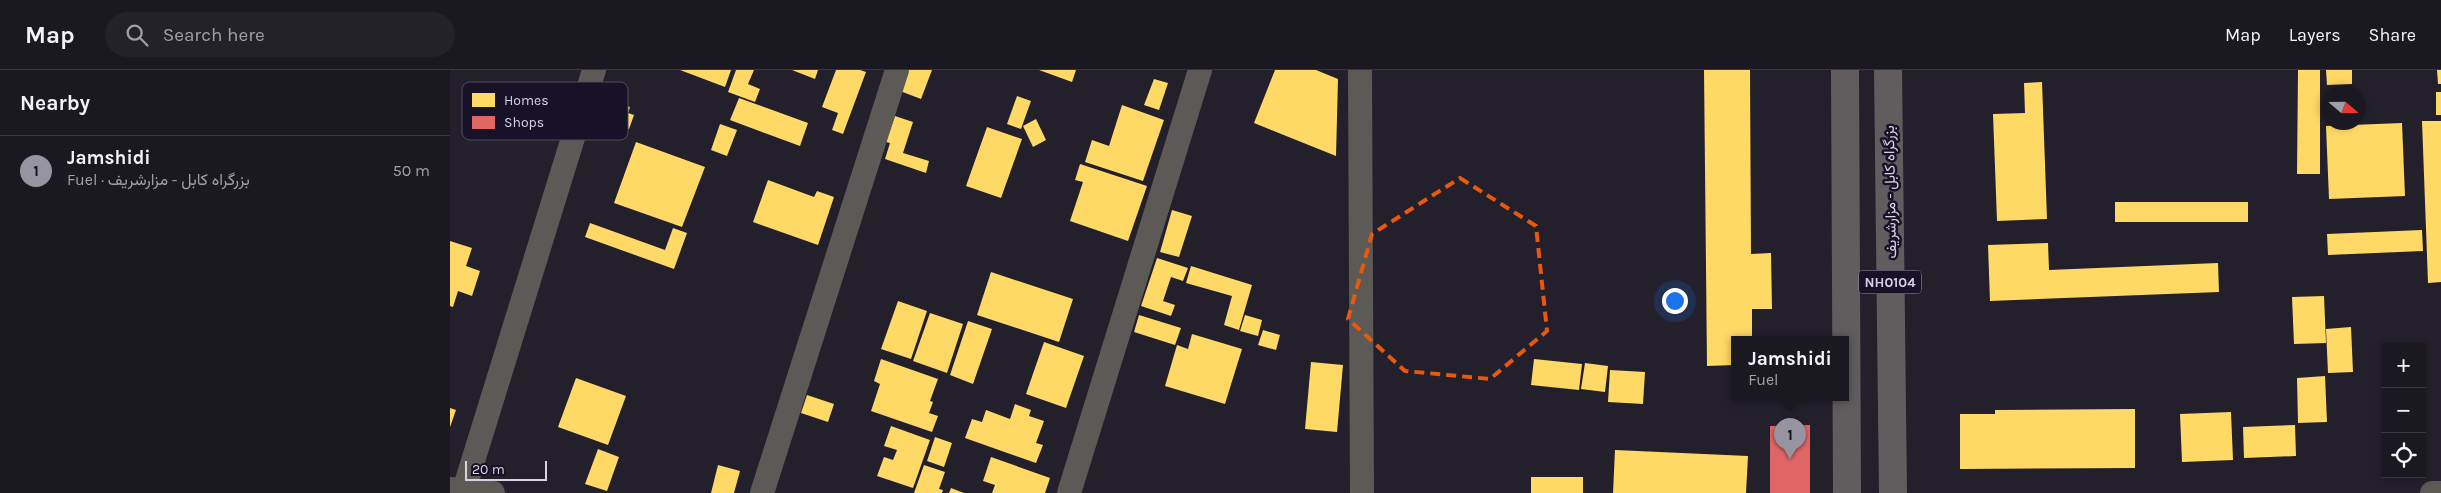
<!DOCTYPE html>
<html lang="en">
<head>
<meta charset="utf-8">
<style>
  body { margin:0; font-family:Karla,Vazirmatn,sans-serif; background:#23212a; color:#f1f3f6 }
  .controls { position:absolute; right:15px; bottom:15px; display:grid; overflow:hidden; border-radius:0px; box-shadow:0 2px 8px #0003 }
  .controls button { width:45px; height:45px; display:grid; place-items:center; padding:0; border:0; border-bottom:1px solid #38373f; background:#1a1821; color:#f1f3f6; font:25px sans-serif }
  .compass { position:absolute; left:1871px; top:15px; width:45px; height:45px; border-radius:50%; background:#1a1821; box-shadow:0 2px 8px #0003; rotate:110deg }
  .scale { position:absolute; left:15px; bottom:12px; width:82px; box-sizing:border-box; padding-left:5px; border:2px solid #d5d2e1; border-top:0; font-size:14px; line-height:18px; white-space:nowrap; color:#d5d2e1; -webkit-text-stroke:4px #171227; paint-order:stroke }
  .you { position:absolute; left:1224px; top:230px; width:18px; height:18px; margin:-12px; border:4px solid #fff; border-radius:50%; background:#1a73e8; box-shadow:0 0 0 8px #1a73e833 }
  .badge { display:grid; place-items:center; width:32px; height:32px; border-radius:50%; background:#9794a2; color:#111; font-size:16px; font-weight:700 }
  .pin { position:absolute; translate:-50% -41px; filter:drop-shadow(0 1px 2px #0008) }
  .pin::after { content:''; position:absolute; top:26px; width:18px; height:15px; background:inherit; clip-path:polygon(0 0,100% 0,50% 100%) }
  .popup { position:absolute; left:1281px; top:266px; width:118px; height:65px; box-sizing:border-box; display:grid; place-content:center; border-radius:0px; background:#1a1821; filter:drop-shadow(0 1px 4px #0005); font-size:16px; white-space:nowrap; color:#9fa0a5 }
  .popup b { font-size:19px; color:#f1f3f6 }
  .popup::after { content:''; position:absolute; left:50%; top:100%; margin-left:-10px; border:10px solid transparent; border-top-color:#1a1821 }
  .list { margin:0; padding:0; list-style:none }
  h2 { display:flex; justify-content:space-between; align-items:center; height:65px; margin:0; padding:0 20px; font-size:21px }
  h2 small { font-size:16px; font-weight:400; color:#9fa0a5 }
  .list li { display:grid; grid-template-columns:32px 1fr auto; gap:15px; align-items:center; box-sizing:border-box; height:70px; padding:0 20px; border-top:1px solid #38373f }
  .list b { display:block; font-size:19px; white-space:nowrap }
  .list p { margin:0; font-size:16px; white-space:nowrap; color:#9fa0a5 }
  .list em { font-size:16px; font-style:normal; color:#9fa0a5 }
  .icon { flex:none; width:28px; height:28px; fill:none; stroke:currentColor; stroke-width:2; stroke-linecap:round; stroke-linejoin:round }
  .map { position:relative; flex:none; width:1991px; height:423px; overflow:hidden }
  header { display:flex; align-items:center; gap:30px; box-sizing:border-box; height:70px; padding:0 25px; background:#1a1821; border-bottom:1px solid #38373f }
  header strong { font-size:24px }
  nav { display:flex; gap:28px; margin-inline-start:auto; font-size:18px }
  .search { width:350px; height:45px; background:#23212a; display:flex; align-items:center; gap:12px; box-sizing:border-box; padding:0 18px; border-radius:28px; color:#9fa0a5; font-size:19px }
  main { display:flex }
  aside { flex:1; background:#1a1821 }
  .map>svg:first-child { display:block }
  .homes { fill:#ffd966 }
  .shops { fill:#e06666 }
  .lines { fill:none; stroke-linecap:round; stroke-linejoin:round }
  .minor { stroke:#5c5957; stroke-width:24 }
  .trunk { stroke:#615d5e; stroke-width:28 }
  .marked { fill:none; stroke:#e8590c; stroke-width:4; stroke-dasharray:10 6; stroke-linejoin:round }
  .labels { text-anchor:middle; dominant-baseline:central; stroke-width:5; stroke-linejoin:round; paint-order:stroke }
  .shield { fill:#171227; stroke:#9c98a9; stroke-width:1 }
  .shield-label { font-size:14px; font-weight:bold; fill:#d5d2e1 }
  .street-label { font-size:15px; fill:#d5d2e1; stroke:#171227 }
  .key { fill:#171227; stroke:#504c5f; stroke-width:1 }
  .key-label { font-size:14px; fill:#d5d2e1 }
</style>
</head>
<body>
<header>
<strong>Map</strong>
<div class="search"><svg class="icon" aria-label="search" viewBox="0 0 24 24"><circle cx="10" cy="10" r="6"/><path d="M15 15l6 6"/></svg>Search here</div>
<nav><a>Map</a><a>Layers</a><a>Share</a></nav>
</header>
<main>
<aside>
<h2>Nearby<small></small></h2>
<ul class="list">
<li><span class="badge">1</span><div><b>Jamshidi</b><p>Fuel · بزرگراه کابل - مزارشریف</p></div><em>50 m</em></li>
</ul>
</aside>
<div class="map">
<svg width="1991" height="423" viewBox="0 0 1991 423">
  <rect width="100%" height="100%" fill="#23202c"/>
  <path class="homes" d="M230,0H281L275,17Z
    M286,0H304L298,14L310,19L305,32L278,22Z
    M342,0H368L365,9Z
    M386,0H410L416,2L393,64L382,60L388,43L372,37Z
    M458,0H482L471,29L450,21Z
    M589,0H626L622,12Z
    M825,0H866L888,9L886,86L804,53Z
    M1254,0H1300L1301,184L1321,183L1322,239H1302V270H1285V295L1257,296Z
    M1848,0H1870V104H1847Z
    M1876,0H1902V14L1877,15Z
    M1987,0H1991V14H1988Z
    M704,9L718,13L709,40L694,35Z
    M1592,12L1597,149L1547,151L1543,44L1575,43L1574,13Z
    M1986,22H1991V45H1986Z
    M567,26L581,31L571,59L557,54Z
    M289,28L358,53L350,76L280,50Z
    M146,32L164,38L166,32L180,37L178,43L184,45L179,59L141,45Z
    M672,35L714,50L693,111L635,92L642,70L659,76Z
    M445,46L463,52L453,83L479,91L476,103L435,89L440,73L436,72Z
    M586,49L596,70L583,77L573,56Z
    M1972,51H1991V212L1978,213Z
    M1952,53L1955,126L1879,129L1876,56Z
    M270,54L287,60L277,86L261,80Z
    M537,57L572,69L551,128L516,116Z
    M186,72L255,97L232,157L164,133Z
    M630,94L697,116L678,171L620,151L633,112L625,110Z
    M318,110L364,127L367,121L384,127L368,175L303,152Z
    M1665,132H1798V152H1665Z
    M722,140L742,146L729,187L710,182Z
    M140,153L215,180L223,158L237,163L224,199L135,167Z
    M1972,160L1973,181L1878,185L1877,164Z
    M0,171L22,178L16,196L30,201L22,226L8,221L3,237L0,236Z
    M1598,173L1599,200L1768,193L1769,222L1540,231L1538,175Z
    M707,188L738,198L733,211L721,207L713,231L725,235L721,246L691,236Z
    M741,196L802,215L789,260L774,255L782,226L736,213Z
    M541,202L623,229L609,272L527,245Z
    M1874,226L1876,273L1844,274L1842,227Z
    M448,231L477,241L461,289L431,279Z
    M480,243L513,254L497,303L463,291Z
    M689,245L731,258L725,275L684,262Z
    M795,245L812,250L808,266L790,261Z
    M518,251L542,259L523,314L500,305Z
    M1901,257L1903,302L1878,303L1876,259Z
    M813,260L830,265L826,280L808,275Z
    M742,264L792,279L775,334L715,316L727,275L738,279Z
    M594,272L634,286L616,338L576,324Z
    M431,289L488,309L480,331L483,332L479,343L488,346L482,362L421,341L430,314L424,311Z
    M1084,289L1132,294L1129,320L1081,315Z
    M861,292L893,295L887,362L855,359Z
    M1135,293L1158,296L1155,322L1131,319Z
    M1160,300L1195,302L1193,334L1158,332Z
    M1875,306L1877,352L1848,353L1847,308Z
    M126,308L176,326L158,375L108,357Z
    M357,325L384,334L378,352L351,343Z
    M565,334L581,340L579,346L594,351L586,373L593,375L586,393L515,368L522,349L532,352L536,340L560,349Z
    M0,338L6,340L0,357Z
    M1685,339V398L1510,399V344H1545V340Z
    M1781,342L1783,390L1732,392L1730,344Z
    M1845,355L1846,386L1794,388L1793,357Z
    M441,356L480,370L463,418L427,406L434,387L443,390L447,380L434,376Z
    M485,367L502,373L494,397L477,391Z
    M148,379L169,387L157,421L135,414Z
    M1165,380L1298,386L1296,423H1163Z
    M541,387L600,408L595,423H542L545,415L533,411Z
    M268,395L290,401L284,423H261Z
    M474,395L495,402L489,419L493,420L492,423H464Z
    M1081,407H1133V423H1081Z
    M501,418L514,423H499Z"/>
  <path class="shops" d="M1360,355V423H1320V356Z"/>
  <g class="lines">
    <path class="minor" d="M910,0L912,423
      M0,419L43,423
      M14,420L144,0
      M312,423L447,0
      M619,423L750,0
      M1982,423H1991"/>
    <path class="trunk" d="M1395,0L1397,423
      M1438,0L1443,423"/>
  </g>
  <path class="marked" d="M1010,108L1086,156L1097,261L1040,309L955,301L898,249L922,164Z"/>
  <g class="labels">
    <rect class="shield" x="1409" y="200.5" width="62" height="23" rx="4"/>
    <g class="shield-label">
      <text x="1440" y="212">NH0104</text>
    </g>
    <g class="street-label">
      <text transform="translate(1440 122) rotate(-91)">بزرگراه کابل - مزارشریف</text>
    </g>
  </g>
  <rect x="12" y="12" width="166" height="58" rx="8" class="key"/>
  <rect x="22" y="23" width="23" height="14" fill="#ffd966"/>
  <rect x="22" y="46" width="23" height="13" fill="#e06666"/>
  <g class="key-label">
    <text x="54" y="35">Homes</text>
    <text x="54" y="57">Shops</text>
  </g>
</svg>
<div class="controls">
<button>+</button>
<button>−</button>
<button><svg class="icon" aria-label="locate" viewBox="0 0 24 24"><circle cx="12" cy="12" r="6"/><path d="M12 2v4M12 18v4M2 12h4M18 12h4"/></svg></button>
</div>
<svg class="compass" viewBox="-18 -18 36 36"><path d="M0-13l5 13h-10z" fill="#e53935"/><path d="M0 13l5-13h-10z" fill="#9fa0a5"/></svg>
<div class="scale">20 m</div>
<div class="you"></div>
<div class="pin badge" style="left:1340px;top:389px">1</div>
<div class="popup"><b>Jamshidi</b>Fuel</div>
</div>
</main>
</body>
</html>
